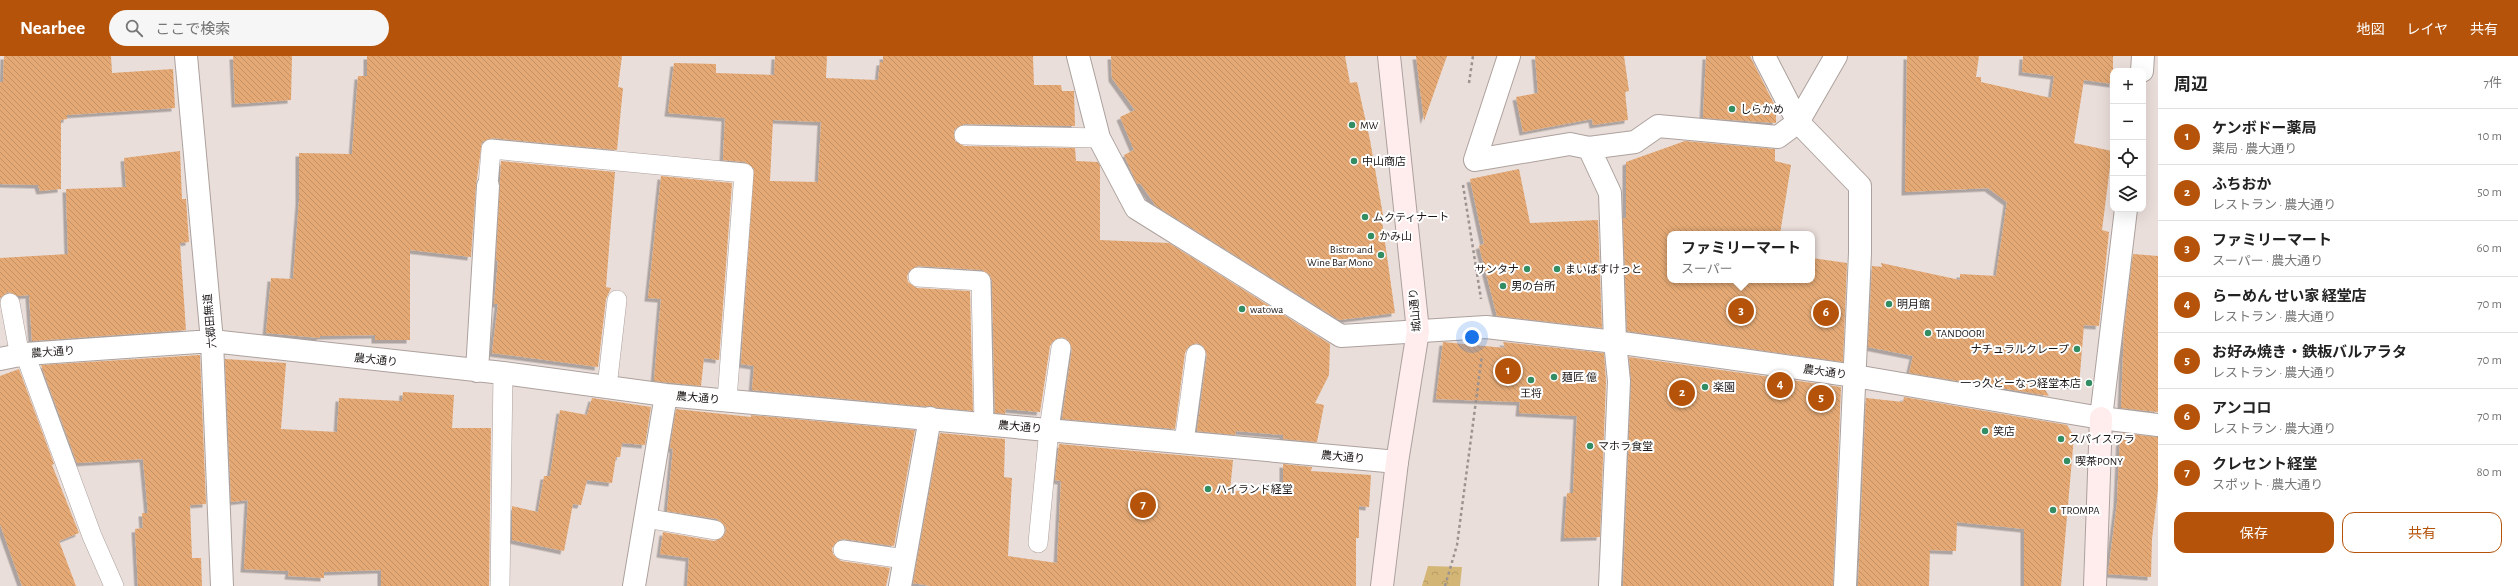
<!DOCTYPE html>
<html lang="ja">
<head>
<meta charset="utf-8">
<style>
  body { margin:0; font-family:"Alegreya Sans","Noto Sans JP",sans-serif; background:#f6f6f6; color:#222 }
  .controls { position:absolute; right:12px; top:12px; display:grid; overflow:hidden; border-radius:8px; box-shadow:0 4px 16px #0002 }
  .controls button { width:36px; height:36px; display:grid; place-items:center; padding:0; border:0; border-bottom:1px solid #e0e0e0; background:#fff; color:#222; font:20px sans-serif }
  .you { position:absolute; left:1472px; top:281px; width:14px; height:14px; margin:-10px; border:3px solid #fff; border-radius:50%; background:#1a73e8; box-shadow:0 0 0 6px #1a73e833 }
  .badge { display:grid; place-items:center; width:26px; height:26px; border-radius:50%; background:#b45309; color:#fff; font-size:13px; font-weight:700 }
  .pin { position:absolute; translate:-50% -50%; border:2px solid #fff; box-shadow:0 1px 4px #0006 }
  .popup { position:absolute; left:1667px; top:175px; width:148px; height:52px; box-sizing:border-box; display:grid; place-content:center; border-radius:8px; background:#fff; filter:drop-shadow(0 1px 3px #0005); font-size:13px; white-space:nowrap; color:#767676 }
  .popup b { font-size:15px; color:#222 }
  .popup::after { content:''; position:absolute; left:50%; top:100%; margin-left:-8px; border:8px solid transparent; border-top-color:#fff }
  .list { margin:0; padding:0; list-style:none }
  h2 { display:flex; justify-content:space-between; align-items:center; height:52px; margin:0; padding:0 16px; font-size:17px }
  h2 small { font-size:13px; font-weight:400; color:#767676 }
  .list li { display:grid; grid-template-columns:26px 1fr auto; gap:12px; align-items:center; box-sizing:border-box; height:56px; padding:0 16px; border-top:1px solid #e0e0e0 }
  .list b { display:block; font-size:15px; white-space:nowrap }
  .list p { margin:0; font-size:13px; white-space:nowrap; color:#767676 }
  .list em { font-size:13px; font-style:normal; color:#767676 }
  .actions { display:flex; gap:8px; padding:12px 16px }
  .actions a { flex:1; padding:9px 0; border:1px solid #b45309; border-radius:12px; text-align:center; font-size:14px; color:#b45309 }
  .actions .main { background:#b45309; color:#fff }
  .icon { flex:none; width:22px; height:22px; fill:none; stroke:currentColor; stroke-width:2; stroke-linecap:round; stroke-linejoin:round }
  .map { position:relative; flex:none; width:2158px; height:530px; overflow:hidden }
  header { display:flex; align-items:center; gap:24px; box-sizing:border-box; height:56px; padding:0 20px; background:#b45309; color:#fff }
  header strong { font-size:19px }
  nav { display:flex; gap:22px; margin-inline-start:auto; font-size:14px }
  .search { width:280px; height:36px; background:#f6f6f6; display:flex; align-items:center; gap:10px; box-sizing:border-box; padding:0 14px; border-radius:22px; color:#767676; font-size:15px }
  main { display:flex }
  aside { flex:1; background:#fff }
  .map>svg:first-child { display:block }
  .forest { fill:url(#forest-crowns) }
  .building { fill:url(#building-back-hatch); fill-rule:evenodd; filter:url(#shadow) }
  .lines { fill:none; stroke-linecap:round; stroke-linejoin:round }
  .lane-casing { stroke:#aca19d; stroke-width:20 }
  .street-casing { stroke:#aca19d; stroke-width:24 }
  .secondary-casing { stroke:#aca19d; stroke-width:24 }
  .path { stroke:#9c9390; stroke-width:2.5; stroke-dasharray:3 3; stroke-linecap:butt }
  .lane { stroke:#fff; stroke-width:19 }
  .street { stroke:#fff; stroke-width:22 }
  .secondary { stroke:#ffedee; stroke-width:22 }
  .poi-dot { fill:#338d62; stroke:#fff; stroke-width:1.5 }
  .labels { text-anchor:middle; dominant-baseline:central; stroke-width:4; stroke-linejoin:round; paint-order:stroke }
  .poi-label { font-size:11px; fill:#1c1716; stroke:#fff; text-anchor:start }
  .street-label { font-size:11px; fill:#1c1716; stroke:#fff }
</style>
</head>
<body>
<header>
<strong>Nearbee</strong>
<div class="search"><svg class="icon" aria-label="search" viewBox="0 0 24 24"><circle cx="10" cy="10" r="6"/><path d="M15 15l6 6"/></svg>ここで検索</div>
<nav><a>地図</a><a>レイヤ</a><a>共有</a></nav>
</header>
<main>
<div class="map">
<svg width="2158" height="530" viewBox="0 0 2158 530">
  <defs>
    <pattern id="forest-crowns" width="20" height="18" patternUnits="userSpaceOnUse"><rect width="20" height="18" fill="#d3b676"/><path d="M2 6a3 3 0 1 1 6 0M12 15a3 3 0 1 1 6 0" fill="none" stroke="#b59c65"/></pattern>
    <pattern id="building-back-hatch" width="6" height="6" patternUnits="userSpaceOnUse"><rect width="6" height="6" fill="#e4a975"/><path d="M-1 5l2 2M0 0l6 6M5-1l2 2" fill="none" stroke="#c39164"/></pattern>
    <filter id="shadow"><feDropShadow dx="-3.5" dy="3.5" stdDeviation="0" flood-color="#0004"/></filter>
  </defs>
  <rect width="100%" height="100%" fill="#eadeda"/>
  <path class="forest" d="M1428,510L1462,511L1460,530H1422Z"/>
  <path class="building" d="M4,0H111L112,17L173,13L175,52L67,59V63L61,64V133L40,135L38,129L0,128V26H3Z
    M233,0H292L291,44L235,48Z
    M367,0H622L618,31L623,32L617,94L492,82L482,86L476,129L471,201L410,194V284H375V279L320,280V282L266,277L271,222L293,223L299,146V97L352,98L358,20H367Z
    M775,0H827L826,22L878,24L880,6H883V0H1033L1034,29H1061L1062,35H1074L1075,70L964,68L954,74L955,85L964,90L1075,92L1076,105L1098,106L1100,110V184L1169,187L1330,288L1329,319L1315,347L1324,349L1317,386L1283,383V379L1236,375L1235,379L1197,375L1207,299L1203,290L1197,287L1188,291L1185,297L1175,373L1062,363L1072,293L1068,284L1062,281L1053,285L1050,290L1040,356L1006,353L1005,358L995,357L992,225L990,219L982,214L918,210L909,215L907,221L908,226L917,232L970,235L973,355L752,334L754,310L741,308L754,113L745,106L723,104L725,62L668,57L674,7L716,8V17L774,19ZM773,64L821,66L818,126L770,125Z
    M1111,0H1345L1350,27L1357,26L1370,84L1384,165H1382L1395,257L1339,264L1156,150L1140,127L1137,128L1124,99L1134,94L1120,61L1135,54L1112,22Z
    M1416,0H1447L1424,65Z
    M1535,0H1624L1629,35L1625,36L1628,64L1593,69L1592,63L1523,76L1516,41L1538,37Z
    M1706,0H1750L1776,52V67L1703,62Z
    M1907,0H1979L1976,21H1981V26L2051,42L2054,20L2022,16L2023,0H2113V28L2084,24L2074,87L2112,95L2102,174L2109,176L2099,270L2084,269L2079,330L2040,326L2049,340L1909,317L1913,300L1868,291L1872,210L1882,211L1881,207L1960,224V218L1996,220L2007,146L1988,132L1905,136Z
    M1685,85L1775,93V105L1791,109L1780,178H1670V224H1812V202L1847,207L1843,306L1627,275L1623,162H1626V106Z
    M180,95L182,143H186L189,186L180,187L186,274L32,285L29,239L18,240L8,236L0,242V202L68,198L66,133L126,131L124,102Z
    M501,105L615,116L606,231L611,232L606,243L598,311L492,297L498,248H494L498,205L496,204Z
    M1519,113L1530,167L1598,164L1602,272L1497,260L1479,190L1484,188L1470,123Z
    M661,120L732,127L719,304L704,302L701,330L654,325L661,243L648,242Z
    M2133,198L2158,200V356L2121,352L2124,274Z
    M1443,286L1505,292L1503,286L1604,297L1606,325L1600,481L1564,482L1567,437H1573L1577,360L1519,357L1520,346L1436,343Z
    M200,299L206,448L190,449L192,502H201L202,530H138L135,473L143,472L142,457H148L143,403L77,407L41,309Z
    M1629,301L1841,331L1833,530H1623L1631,326Z
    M225,303L286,307L281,373L337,376L339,342L402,345L403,336L454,339L452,372H491L489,530H381V514L324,516V522L288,520L289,515L244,513L248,444L231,446Z
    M19,313L54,408L52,409L79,477L59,485L76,530H22L0,468V320Z
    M1904,341L2067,369L2074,380L2061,530H2024V473L1957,466L1956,495L1930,494L1929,530H1858L1866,342L1903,346Z
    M592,342L651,351L645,389L622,387L620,401H616L612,427L587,424L581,449L573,448L564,495L512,484V450L538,456L544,420H550L560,354L587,359Z
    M676,353L751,361V359L915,374L894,490L844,483L839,484L832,492L833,498L841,505L890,512L886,530H687L689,502L660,498L663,476L714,485L723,481L726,475L725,470L717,463L667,455L673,393L670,392Z
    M940,377L1005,383L1004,421L1012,422L1008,500L1057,507L1061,425L1055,424L1059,388L1233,404L1230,435H1283V408L1312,411L1311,415L1371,419L1369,451L1359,450V482H1356V530H931L913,527Z
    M2120,377L2158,381V433L2152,483L2151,521L2108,518L2117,447Z"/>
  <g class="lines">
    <defs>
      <path id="lane" d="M964,79L1099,82
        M488,130L491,93L744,117L727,344
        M918,221L981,225L984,368
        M10,247L20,301
        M25,298L92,480L114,530
        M607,331L617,244
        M1184,386L1196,298
        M645,462L715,474
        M1038,487L1049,373L1061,292
        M843,494L904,503
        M500,530L503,317"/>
      <path id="street" d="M186,0L212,285L222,530
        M1078,0L1099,82L1136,152L1341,280L1486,271L1615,286L1855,320L2101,362L2158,369
        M1509,0L1475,104L1570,88L1589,92L1635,86L1658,70L1778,81L1798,66L1836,0
        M1764,0L1798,66L1860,130V197L1845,530
        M2142,15L2143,0
        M1589,92L1610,137L1615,286L1619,325L1610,530
        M0,303L25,298L212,285L503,317L666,339L1397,406
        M477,315L488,130
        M2101,362L2126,153
        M634,530L666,339
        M900,530L930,362"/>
      <path id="secondary" d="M1382,530L1397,406L1418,275L1389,0
        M2095,530L2101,362"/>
    </defs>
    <use href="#lane" class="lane-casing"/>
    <use href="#street" class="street-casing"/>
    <use href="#secondary" class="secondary-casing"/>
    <path class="path" d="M1469,27L1473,0
      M1463,129L1481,243
      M1445,530L1457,489L1482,299"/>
    <use href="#lane" class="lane"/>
    <use href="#street" class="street"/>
    <use href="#secondary" class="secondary"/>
  </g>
  <g class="poi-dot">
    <circle cx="1732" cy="53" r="4"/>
    <circle cx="1352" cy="69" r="4"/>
    <circle cx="1354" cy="105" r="4"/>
    <circle cx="1365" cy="161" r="4"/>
    <circle cx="1371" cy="180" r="4"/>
    <circle cx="1381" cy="199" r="4"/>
    <circle cx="1527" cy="213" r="4"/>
    <circle cx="1557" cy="213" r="4"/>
    <circle cx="1503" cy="230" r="4"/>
    <circle cx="1889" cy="248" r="4"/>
    <circle cx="1242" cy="253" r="4"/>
    <circle cx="1928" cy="277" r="4"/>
    <circle cx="2077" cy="293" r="4"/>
    <circle cx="1554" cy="321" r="4"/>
    <circle cx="1531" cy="324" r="4"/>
    <circle cx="2089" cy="327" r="4"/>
    <circle cx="1705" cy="331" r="4"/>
    <circle cx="1985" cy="375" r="4"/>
    <circle cx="2061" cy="383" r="4"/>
    <circle cx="1590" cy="390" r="4"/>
    <circle cx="2067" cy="405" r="4"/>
    <circle cx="1208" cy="433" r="4"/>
    <circle cx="2053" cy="454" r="4"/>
  </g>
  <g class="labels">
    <g class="poi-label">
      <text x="1740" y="53">しらかめ</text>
      <text x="1360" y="69">MW</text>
      <text x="1362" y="105">中山商店</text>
      <text x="1373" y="161">ムクティナート</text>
      <text x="1379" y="180">かみ山</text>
      <text x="1373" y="193" text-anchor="end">Bistro and<tspan x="1373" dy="13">Wine Bar Mono</tspan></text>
      <text x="1519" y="213" text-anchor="end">サンタナ</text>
      <text x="1565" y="213">まいばすけっと</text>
      <text x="1511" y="230">男の台所</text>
      <text x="1897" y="248">明月館</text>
      <text x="1250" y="253">watowa</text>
      <text x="1936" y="277">TANDOORI</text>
      <text x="2069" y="293" text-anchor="end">ナチュラルクレープ</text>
      <text x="1562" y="321">麺匠 億</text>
      <text x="2081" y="327" text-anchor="end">一っ久どーなつ経堂本店</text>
      <text x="1713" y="331">楽園</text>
      <text x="1531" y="337" text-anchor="middle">王将</text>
      <text x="1993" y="375">笑店</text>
      <text x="2069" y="383">スパイスワラ</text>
      <text x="1598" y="390">マホラ食堂</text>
      <text x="2075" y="405">喫茶PONY</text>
      <text x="1216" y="433">ハイランド経堂</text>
      <text x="2061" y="454">TROMPA</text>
    </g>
    <g class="street-label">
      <text transform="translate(1415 254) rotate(-95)">城山通り</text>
      <text transform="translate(210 265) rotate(-95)">六郷田無道</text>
      <text transform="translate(53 296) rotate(-4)">農大通り</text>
      <text transform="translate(376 304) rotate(6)">農大通り</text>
      <text transform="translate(1825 316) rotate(8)">農大通り</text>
      <text transform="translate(698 342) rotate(5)">農大通り</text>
      <text transform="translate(1020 371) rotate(5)">農大通り</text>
      <text transform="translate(1343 401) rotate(5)">農大通り</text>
    </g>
  </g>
</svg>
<div class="controls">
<button>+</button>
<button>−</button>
<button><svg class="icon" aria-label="locate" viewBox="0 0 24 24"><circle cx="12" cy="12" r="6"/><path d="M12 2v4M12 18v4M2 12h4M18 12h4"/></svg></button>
<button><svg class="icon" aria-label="layers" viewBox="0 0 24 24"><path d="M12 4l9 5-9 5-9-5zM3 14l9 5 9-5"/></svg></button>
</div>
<div class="you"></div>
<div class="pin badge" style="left:1508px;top:315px">1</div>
<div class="pin badge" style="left:1682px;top:337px">2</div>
<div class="pin badge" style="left:1741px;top:255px">3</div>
<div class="popup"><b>ファミリーマート</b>スーパー</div>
<div class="pin badge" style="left:1780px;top:329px">4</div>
<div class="pin badge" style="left:1821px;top:342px">5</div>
<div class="pin badge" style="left:1826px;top:257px">6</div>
<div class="pin badge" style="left:1143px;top:449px">7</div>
</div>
<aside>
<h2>周辺<small>7件</small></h2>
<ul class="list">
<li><span class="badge">1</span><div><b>ケンボドー薬局</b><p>薬局 · 農大通り</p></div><em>10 m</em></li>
<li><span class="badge">2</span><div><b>ふちおか</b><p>レストラン · 農大通り</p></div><em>50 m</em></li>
<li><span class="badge">3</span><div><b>ファミリーマート</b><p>スーパー · 農大通り</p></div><em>60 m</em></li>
<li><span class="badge">4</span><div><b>らーめん せい家 経堂店</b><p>レストラン · 農大通り</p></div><em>70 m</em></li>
<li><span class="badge">5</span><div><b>お好み焼き・鉄板バルアラタ</b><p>レストラン · 農大通り</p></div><em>70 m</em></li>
<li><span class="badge">6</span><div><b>アンコロ</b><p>レストラン · 農大通り</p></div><em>70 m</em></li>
<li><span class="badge">7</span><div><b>クレセント経堂</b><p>スポット · 農大通り</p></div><em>80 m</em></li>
</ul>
<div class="actions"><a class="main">保存</a><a>共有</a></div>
</aside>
</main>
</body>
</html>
